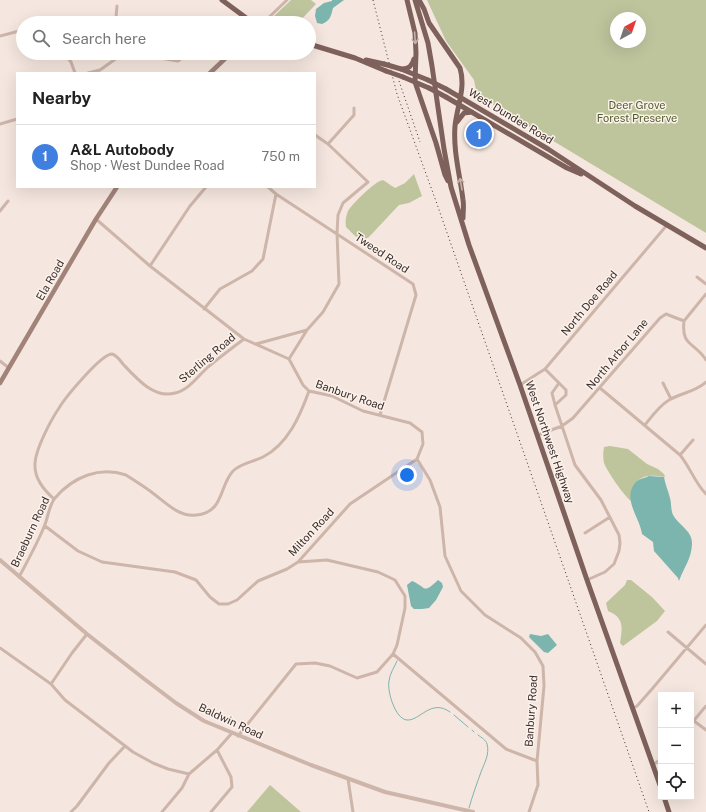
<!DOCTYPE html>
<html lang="en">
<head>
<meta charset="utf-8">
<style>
  body { margin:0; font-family:"Public Sans",sans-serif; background:#f6f6f6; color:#222 }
  .controls { position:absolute; right:12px; bottom:12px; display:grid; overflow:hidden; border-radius:0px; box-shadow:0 4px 16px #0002 }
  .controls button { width:36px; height:36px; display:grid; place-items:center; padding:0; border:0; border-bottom:1px solid #e0e0e0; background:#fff; color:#222; font:20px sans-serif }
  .compass { position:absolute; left:610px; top:12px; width:36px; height:36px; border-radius:50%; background:#fff; box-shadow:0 4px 16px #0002; rotate:40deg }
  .you { position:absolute; left:407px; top:475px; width:14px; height:14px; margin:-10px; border:3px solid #fff; border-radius:50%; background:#1a73e8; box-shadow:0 0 0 6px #1a73e833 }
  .badge { display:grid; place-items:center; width:26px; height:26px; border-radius:50%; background:#1b605b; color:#fff; font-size:13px; font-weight:700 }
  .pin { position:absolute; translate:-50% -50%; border:2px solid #fff; box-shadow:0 1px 4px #0006 }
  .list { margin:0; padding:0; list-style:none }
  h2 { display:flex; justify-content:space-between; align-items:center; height:52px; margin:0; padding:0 16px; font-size:17px }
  h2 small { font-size:13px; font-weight:400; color:#767676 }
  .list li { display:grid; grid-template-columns:26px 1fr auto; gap:12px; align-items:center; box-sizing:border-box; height:64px; padding:0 16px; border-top:1px solid #e0e0e0 }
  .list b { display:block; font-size:15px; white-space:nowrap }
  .list p { margin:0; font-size:13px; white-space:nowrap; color:#767676 }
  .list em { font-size:13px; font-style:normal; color:#767676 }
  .icon { flex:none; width:22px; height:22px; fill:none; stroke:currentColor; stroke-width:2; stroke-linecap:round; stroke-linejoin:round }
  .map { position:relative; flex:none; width:706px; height:812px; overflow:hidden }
  .search { position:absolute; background:#fff; box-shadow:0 4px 16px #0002; left:16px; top:16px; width:300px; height:44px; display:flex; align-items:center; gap:10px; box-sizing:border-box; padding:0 14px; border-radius:22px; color:#767676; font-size:15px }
  .panel { position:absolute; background:#fff; box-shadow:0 4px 16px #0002; left:16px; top:72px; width:300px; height:116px; border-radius:0px }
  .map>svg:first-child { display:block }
  .green { fill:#bec59d; fill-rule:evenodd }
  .water { fill:#7cb4ae }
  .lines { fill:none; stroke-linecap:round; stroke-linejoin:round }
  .stream { stroke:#7cb4ae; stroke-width:1 }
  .minor { stroke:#ceb5aa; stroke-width:3 }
  .tertiary { stroke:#ceb5aa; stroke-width:4 }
  .secondary { stroke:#a2837a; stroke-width:4.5 }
  .primary { stroke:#7e615a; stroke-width:5 }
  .rail { stroke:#3b2d2a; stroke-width:1; stroke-dasharray:1 3; stroke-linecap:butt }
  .primary-bridge { stroke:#7e615a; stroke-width:5 }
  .oneway { stroke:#c3b1aa }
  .labels { text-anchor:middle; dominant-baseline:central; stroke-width:3; stroke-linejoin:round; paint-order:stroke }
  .park-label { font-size:11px; fill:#515c2b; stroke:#fcf2ec }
  .street-label { font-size:11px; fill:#3b2d2a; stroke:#fcf2ec }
</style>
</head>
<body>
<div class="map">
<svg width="706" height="812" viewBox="0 0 706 812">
  <rect width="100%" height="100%" fill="#f5e7df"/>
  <path class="green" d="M291,0H311L316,4L298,23H278L272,18Z
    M427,0H706V233L477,95L474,80L446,41ZM616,18H640V42H616Z
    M414,174L422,196L409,203L399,205L369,237L362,241L354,235L346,227C345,222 346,216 348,211C353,203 375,181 383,180L395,188L405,183Z
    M610,446L628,449L647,464L658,469L664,474L665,477C643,473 632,478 631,501C624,496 607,471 604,463C603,457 603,453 604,447Z
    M627,580H631L652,597L665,611L657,621L623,646L620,643C622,628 625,618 608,611L606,603L625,585Z
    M270,785L301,812H247Z"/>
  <path class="water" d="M332,0H344L333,8C331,16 330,21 322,24L317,23L315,16L316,9L324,3L332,1Z
    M649,476L664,477C665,484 668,490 670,498C672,505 670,512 675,518C681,526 692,532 692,543C692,558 684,567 679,581L678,578L654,551L653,542L642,534C640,518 622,499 635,483C638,479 645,478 649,476Z
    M438,580L442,583L443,587L436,600L429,608L422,609H414L411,606L407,585L412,581C427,587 422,595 438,580Z
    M530,634L541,636L548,634L557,645L548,653L544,652L529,637Z"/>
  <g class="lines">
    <path class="stream" d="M397,661C394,668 390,673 389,681C387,691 395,719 407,720C420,721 431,698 450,712
      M454,715L468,727
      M472,730L474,732
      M469,808C472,797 477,783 481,772C484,764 490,754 487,744C486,740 482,738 478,735"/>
    <path class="minor" d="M117,6L116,17L122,23
      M263,23L287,0
      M0,36L23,30
      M64,53L71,62L75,73
      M155,53L160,58L178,61L185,55
      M88,73L100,70L124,53
      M0,124L17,119
      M328,144L354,115V108
      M268,187L276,194L413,284L416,295L380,415
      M0,211L8,201
      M96,219L150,266L244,339L289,359L303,385L309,391L332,396L363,411L410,423L422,432L423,444L417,459L430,480L440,507L445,556L461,591L485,615L521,638L535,652L543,666L544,686L537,761L538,785L529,812
      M150,266L190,206L206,187
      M697,277L706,284
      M204,309L220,289L252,271L263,259L276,194
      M684,321C681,347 695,342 706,360
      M256,344L307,330
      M289,359L307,330L323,312L339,284L337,233L338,215L343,203L368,182L328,144L315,135
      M0,361L9,368
      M545,369L566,390V395L555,405L575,465L601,500L619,535L620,543L619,551L614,564L605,572L587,580
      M663,383L671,399
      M520,385L545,369L667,225
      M600,388L680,455C690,467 695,483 706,494
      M555,405L552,393L559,383
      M645,425C652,416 659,406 669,400C681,393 695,392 706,382
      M538,435L562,426L573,418L660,318L666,314L684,321L706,294
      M680,455L693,440
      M54,499C43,489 34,478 35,463C36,448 51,420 59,408C65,398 101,354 112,354C116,355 120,360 123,364C136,378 154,399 175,393C189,390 198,376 208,367C220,357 232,348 244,339
      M45,526L78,551L102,562L175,572L196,580L210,597L219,604H228L237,600L258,581L287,569L298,562L350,504L417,459
      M585,533L610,517
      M19,577C28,560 37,544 44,527C48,518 49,505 55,498C73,477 99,466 126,475C135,481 145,487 154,494C166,503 179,517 196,515C224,513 219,486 233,471C241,463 253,462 263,457C288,444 300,416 309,391
      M668,632L706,664
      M0,648L51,684L65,700L133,752L153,763L168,769L189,774
      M393,654L506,749L537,761
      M51,684L72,653L87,634
      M633,708L637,706L652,689L706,625
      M694,721L706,730
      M691,724L706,706
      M238,736L296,664L315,663L330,666L357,678L377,672L393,654L397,645L405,608V596L395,580L378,572L327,560L298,562
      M653,765L661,759
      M348,779L353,812
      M71,812L77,806L109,763L125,746
      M162,812L182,788L189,774L217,750L232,733
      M211,812L232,787L231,777L217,750"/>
    <path class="tertiary" d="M0,560L87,634L143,678L176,703L204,721L311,765L385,792L473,812"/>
    <path class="secondary" d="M210,73L231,53
      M0,383L96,219L117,187"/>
    <path class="primary" d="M222,0L253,23
      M407,0L415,33L416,53L415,82L436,143L445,175L448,181
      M415,0L428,43L432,66L444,149L451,187L469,245L520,385L587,580L661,788
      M419,0L424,9L429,23L460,68C466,88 457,106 455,126C453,151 460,175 463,200C464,205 463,212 463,218
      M309,44L355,58L386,71
      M366,60L384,64
      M401,69L428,80
      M402,69C409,69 412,66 414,59
      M403,77L429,88
      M446,89L548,149L635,206L706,248
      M446,97L567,168L581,174
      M457,122L464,113L472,112
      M664,797L669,812"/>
    <path class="rail" d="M373,0L397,94L437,204L649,812
      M399,81L420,142"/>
    <path class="primary-bridge" d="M384,64L401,69
      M386,71L403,77
      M428,80L446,89
      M429,88L446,97"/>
  </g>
  <defs><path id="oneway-shaft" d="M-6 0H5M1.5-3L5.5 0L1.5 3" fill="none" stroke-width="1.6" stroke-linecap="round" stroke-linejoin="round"/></defs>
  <g class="oneway">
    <use href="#oneway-shaft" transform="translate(415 38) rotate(86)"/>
    <use href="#oneway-shaft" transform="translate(461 184) rotate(-100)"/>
  </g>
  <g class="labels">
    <g class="park-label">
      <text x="637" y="105">Deer Grove<tspan x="637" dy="13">Forest Preserve</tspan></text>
    </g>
    <g class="street-label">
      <text transform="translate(511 116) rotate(31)">West Dundee Road</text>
      <text transform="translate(382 253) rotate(34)">Tweed Road</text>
      <text transform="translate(50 280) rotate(-60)">Ela Road</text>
      <text transform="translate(589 303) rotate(-50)">North Doe Road</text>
      <text transform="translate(617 354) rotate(-50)">North Arbor Lane</text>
      <text transform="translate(207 358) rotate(-40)">Sterling Road</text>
      <text transform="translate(350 395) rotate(19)">Banbury Road</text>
      <text transform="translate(550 442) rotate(71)">West Northwest Highway</text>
      <text transform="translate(30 532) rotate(-65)">Braeburn Road</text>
      <text transform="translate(311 532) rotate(-47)">Milton Road</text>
      <text transform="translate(531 711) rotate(-86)">Banbury Road</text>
      <text transform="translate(231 721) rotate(25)">Baldwin Road</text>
    </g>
  </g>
</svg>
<div class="controls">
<button>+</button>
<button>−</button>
<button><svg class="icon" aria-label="locate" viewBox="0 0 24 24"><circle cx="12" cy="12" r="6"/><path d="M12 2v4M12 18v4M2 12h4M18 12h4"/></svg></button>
</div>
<svg class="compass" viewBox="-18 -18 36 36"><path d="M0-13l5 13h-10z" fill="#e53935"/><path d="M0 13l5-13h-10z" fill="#767676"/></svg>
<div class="you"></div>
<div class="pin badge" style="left:479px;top:134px;background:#3f7fe0">1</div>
<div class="search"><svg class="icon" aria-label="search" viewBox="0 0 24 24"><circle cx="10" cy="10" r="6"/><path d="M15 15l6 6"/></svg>Search here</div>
<section class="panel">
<h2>Nearby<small></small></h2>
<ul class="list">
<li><span class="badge" style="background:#3f7fe0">1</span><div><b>A&amp;L Autobody</b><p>Shop · West Dundee Road</p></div><em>750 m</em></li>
</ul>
</section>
</div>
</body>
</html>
